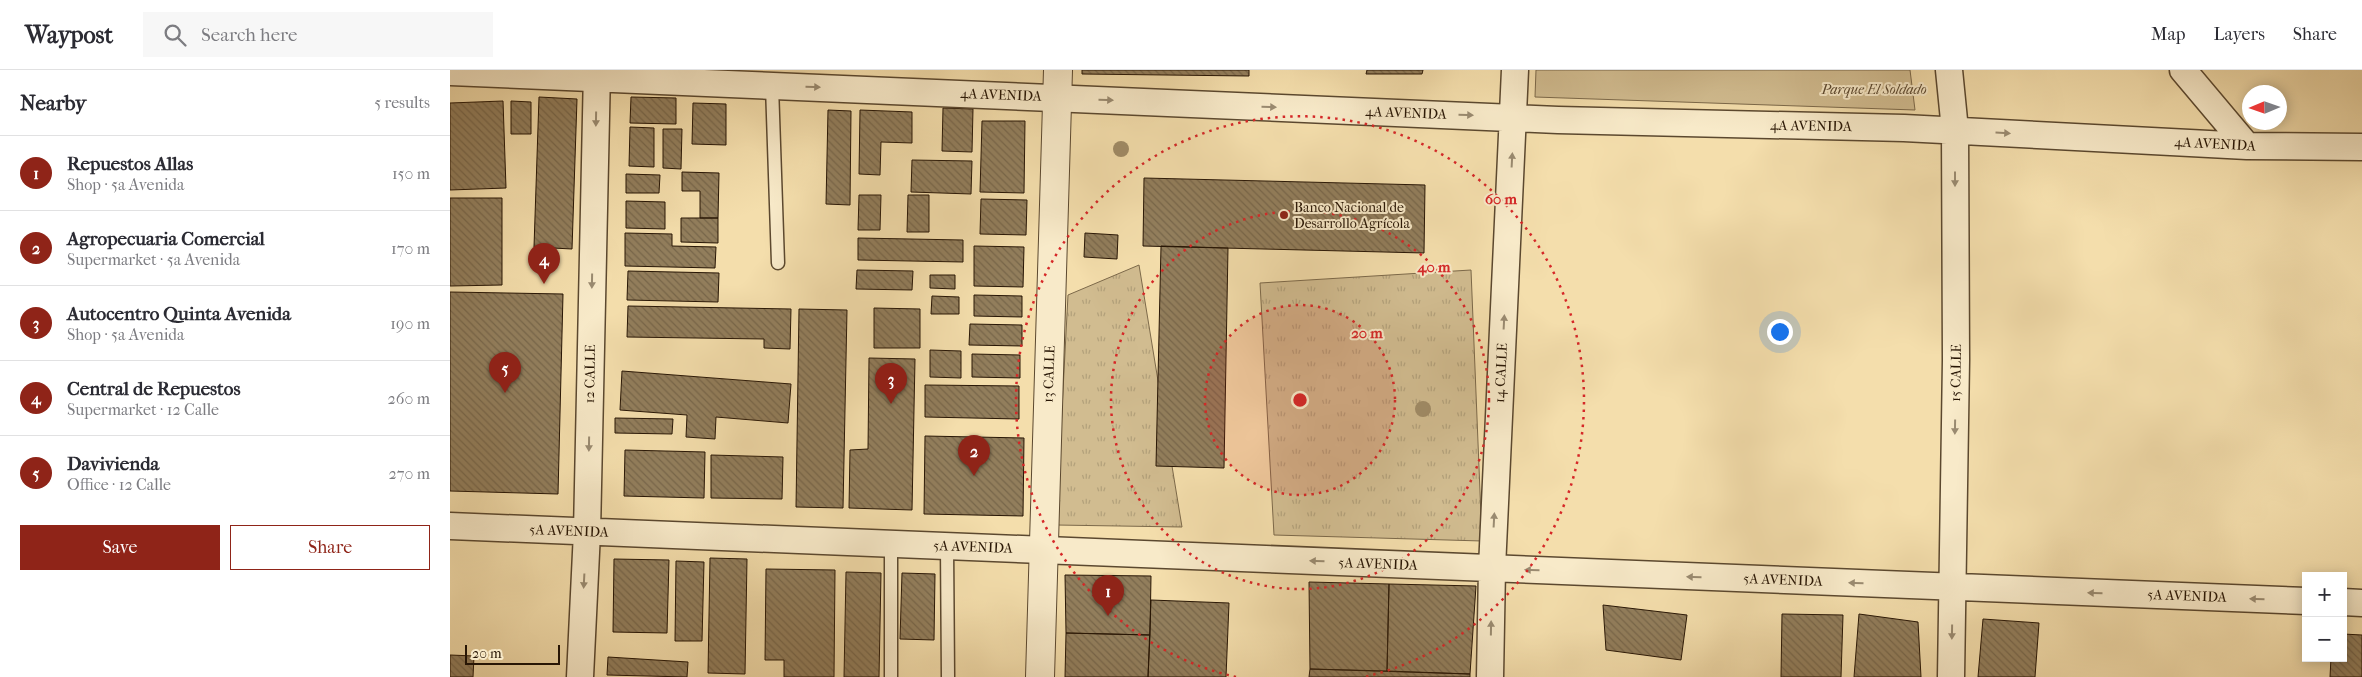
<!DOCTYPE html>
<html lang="en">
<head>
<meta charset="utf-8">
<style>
  body { margin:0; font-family:"IM FELL French Canon",serif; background:#f7f7f7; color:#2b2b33 }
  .controls { position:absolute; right:15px; bottom:15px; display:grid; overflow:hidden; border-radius:0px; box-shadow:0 2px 12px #0003 }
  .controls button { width:45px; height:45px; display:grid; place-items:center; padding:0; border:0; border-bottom:1px solid #e1e1e2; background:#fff; color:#2b2b33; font:25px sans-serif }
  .compass { position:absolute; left:1792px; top:15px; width:45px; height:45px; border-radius:50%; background:#fff; box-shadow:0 2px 12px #0003; rotate:268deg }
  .scale { position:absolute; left:15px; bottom:12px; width:95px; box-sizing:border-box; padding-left:5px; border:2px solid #281605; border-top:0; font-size:14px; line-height:18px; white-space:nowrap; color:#281605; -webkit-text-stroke:4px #f8eac9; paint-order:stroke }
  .you { position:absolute; left:1329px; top:261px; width:18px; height:18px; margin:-12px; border:4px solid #fff; border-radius:50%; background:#1a73e8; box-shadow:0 0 0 8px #1a73e833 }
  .badge { display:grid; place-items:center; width:32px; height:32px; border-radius:50%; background:#8f2418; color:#fff; font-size:16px; font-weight:700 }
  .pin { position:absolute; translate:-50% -41px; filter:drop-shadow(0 1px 2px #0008) }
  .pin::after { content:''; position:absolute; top:26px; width:18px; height:15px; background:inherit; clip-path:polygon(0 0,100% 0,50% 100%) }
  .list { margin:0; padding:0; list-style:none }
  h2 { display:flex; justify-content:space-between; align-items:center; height:65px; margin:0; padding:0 20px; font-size:21px }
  h2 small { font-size:16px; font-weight:400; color:#7c7c81 }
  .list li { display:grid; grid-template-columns:32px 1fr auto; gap:15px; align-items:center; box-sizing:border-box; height:75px; padding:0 20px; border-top:1px solid #e1e1e2 }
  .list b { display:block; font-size:19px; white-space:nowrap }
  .list p { margin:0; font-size:16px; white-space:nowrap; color:#7c7c81 }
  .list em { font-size:16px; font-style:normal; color:#7c7c81 }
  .actions { display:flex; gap:10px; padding:15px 20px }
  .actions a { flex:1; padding:11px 0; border:1px solid #8f2418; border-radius:0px; text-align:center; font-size:18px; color:#8f2418 }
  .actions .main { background:#8f2418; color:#fff }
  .icon { flex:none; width:28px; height:28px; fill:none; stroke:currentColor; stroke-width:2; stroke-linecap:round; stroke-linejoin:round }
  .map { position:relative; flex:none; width:1912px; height:607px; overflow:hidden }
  header { display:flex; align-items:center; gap:30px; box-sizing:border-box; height:70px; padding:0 25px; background:#fff; border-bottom:1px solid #e1e1e2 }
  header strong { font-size:24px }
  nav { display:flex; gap:28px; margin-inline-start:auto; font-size:18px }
  .search { width:350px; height:45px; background:#f7f7f7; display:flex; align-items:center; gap:12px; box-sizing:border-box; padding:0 18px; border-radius:0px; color:#7c7c81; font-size:19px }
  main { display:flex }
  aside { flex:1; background:#fff }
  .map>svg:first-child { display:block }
  .grass { fill:url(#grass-tufts); stroke:#7c694a }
  .green { fill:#d1bc90; stroke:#7c694a }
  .building { fill:url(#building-back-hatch); stroke:#281605 }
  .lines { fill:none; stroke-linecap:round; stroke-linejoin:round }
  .service-casing { stroke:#5b482f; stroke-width:15 }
  .minor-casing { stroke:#5b482f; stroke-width:29 }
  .tertiary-casing { stroke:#5b482f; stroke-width:30 }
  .service { stroke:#f8eac9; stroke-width:12 }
  .minor { stroke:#f8eac9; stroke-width:26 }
  .tertiary { stroke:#f8eac9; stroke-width:28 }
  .tree { fill:#a08c67 }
  .oneway { fill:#9a8b71 }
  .ring { fill:none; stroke:#d62828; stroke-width:2.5; stroke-dasharray:2.5 5 }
  .poi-dot { fill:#8f2418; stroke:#f8eac9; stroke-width:2 }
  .labels { text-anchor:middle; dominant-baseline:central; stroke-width:4; stroke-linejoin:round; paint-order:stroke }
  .park-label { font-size:14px; font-style:italic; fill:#5b482f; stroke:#f8eac9 }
  .street-label { font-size:14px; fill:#281605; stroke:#f8eac9 }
  .poi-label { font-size:14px; fill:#281605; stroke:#f8eac9; text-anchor:start }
  .centre { fill:#d62828; stroke:#f8eac9; stroke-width:2.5 }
  .ring-label { font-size:15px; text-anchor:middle; font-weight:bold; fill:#d62828; stroke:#f8eac9; stroke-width:4; stroke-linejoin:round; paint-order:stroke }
</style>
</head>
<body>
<header>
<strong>Waypost</strong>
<div class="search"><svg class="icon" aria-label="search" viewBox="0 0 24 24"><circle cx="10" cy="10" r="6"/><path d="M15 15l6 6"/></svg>Search here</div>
<nav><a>Map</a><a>Layers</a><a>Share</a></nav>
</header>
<main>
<aside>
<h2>Nearby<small>5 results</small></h2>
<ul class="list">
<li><span class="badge">1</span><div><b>Repuestos Allas</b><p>Shop · 5a Avenida</p></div><em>150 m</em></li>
<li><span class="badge">2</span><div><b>Agropecuaria Comercial</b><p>Supermarket · 5a Avenida</p></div><em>170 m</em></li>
<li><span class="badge">3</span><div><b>Autocentro Quinta Avenida</b><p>Shop · 5a Avenida</p></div><em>190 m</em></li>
<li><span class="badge">4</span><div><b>Central de Repuestos</b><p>Supermarket · 12 Calle</p></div><em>260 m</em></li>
<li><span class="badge">5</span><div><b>Davivienda</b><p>Office · 12 Calle</p></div><em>270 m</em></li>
</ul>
<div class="actions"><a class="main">Save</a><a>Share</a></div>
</aside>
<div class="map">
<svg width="1912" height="607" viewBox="0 0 1912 607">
  <defs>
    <pattern id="grass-tufts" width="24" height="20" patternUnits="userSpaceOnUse" patternTransform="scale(1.25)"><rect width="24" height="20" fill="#d1bc90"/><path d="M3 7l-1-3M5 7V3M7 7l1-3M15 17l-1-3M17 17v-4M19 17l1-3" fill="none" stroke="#b3a17b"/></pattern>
    <pattern id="building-back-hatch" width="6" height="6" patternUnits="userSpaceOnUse" patternTransform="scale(1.25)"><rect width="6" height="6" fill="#927e5c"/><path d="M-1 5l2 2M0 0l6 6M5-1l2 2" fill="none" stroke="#77664a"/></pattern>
  </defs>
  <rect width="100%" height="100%" fill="#f4deac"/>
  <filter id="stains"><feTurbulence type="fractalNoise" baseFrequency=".004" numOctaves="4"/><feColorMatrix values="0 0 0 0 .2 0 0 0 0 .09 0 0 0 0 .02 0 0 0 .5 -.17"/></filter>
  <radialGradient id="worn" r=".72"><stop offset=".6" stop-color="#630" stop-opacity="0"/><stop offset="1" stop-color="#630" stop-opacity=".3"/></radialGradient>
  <path class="grass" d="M689,195L732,457L606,455L618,225Z
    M1021,200L1032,471L824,465L810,213Z"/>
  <path class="green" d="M1086,0H1460L1465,40L1085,27Z"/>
  <path class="building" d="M632,0H799V6L632,4Z
    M917,0H973L972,4H916Z
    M89,27L127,29L122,179L84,177Z
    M181,27L226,28V54L180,53Z
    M53,31L56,118L0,120V33Z
    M61,31L81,32V64H61Z
    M243,33L276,34V75L242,74Z
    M493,38L523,39L522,82L492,81Z
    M378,40L401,41L400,135L376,134Z
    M410,40L462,42V73L431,72L430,105L409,104Z
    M532,51H575L574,123L530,122Z
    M180,57L204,58V97L179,96Z
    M213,59H232L231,99L213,98Z
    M462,90L522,91L521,124L461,122Z
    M232,102L269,103L268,148H250V121H232Z
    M176,104L210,105L209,123H176Z
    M694,108L975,115L974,183L693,176Z
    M409,125H431L430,160H408Z
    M458,125H479V162H457Z
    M0,128H52V215L0,216Z
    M531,129L577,130L576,165L530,164Z
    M176,131L215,132V159L176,158Z
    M231,148H268V173L231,172Z
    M175,163L222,164V176L266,177L265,198L175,196Z
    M635,163L668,165L667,189L634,187Z
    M408,168L513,170V192L408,190Z
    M524,176L574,177L573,217L524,216Z
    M711,176L778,178L774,398L706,396Z
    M407,200L463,201L462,220L406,219Z
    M178,201L269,203L268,232L177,230Z
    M480,205H505V219L480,218Z
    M0,222L113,224L108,424L0,421Z
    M524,225L572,226V247L524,246Z
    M482,226L509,227V244H481Z
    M178,236L341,239L340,279L314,278V269L177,267Z
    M424,238L470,239V278H424Z
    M349,239L397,240L393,438L346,437Z
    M520,254L572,255V276L519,275Z
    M480,280L511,281V308L480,307Z
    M522,284L570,285V308L522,307Z
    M419,288L465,289L462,440L399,438L400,380L418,379Z
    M172,301L341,314L338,353L266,347L265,369L236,367L237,345L170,340Z
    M475,315L569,316V349L475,347Z
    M165,348L223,349L222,364L165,363Z
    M475,366L574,368L573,446L474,444Z
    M175,380L255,382L254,428L174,426Z
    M261,385L333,387L332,429L261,428Z
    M260,488L297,489L295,604L258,603Z
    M164,489L219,490L217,563L163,562Z
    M226,491L254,492L252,571H225Z
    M316,499L385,500L384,607H334V590H315Z
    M396,502L431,503L429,607H394Z
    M452,503L485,504L484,570L450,569Z
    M615,505L701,506L700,565L616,563Z
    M859,512L939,514L937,601L860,599Z
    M939,514L1026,516L1020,604L937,601Z
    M701,530L779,533L776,607H698Z
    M1153,535L1237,545L1231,590L1156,580Z
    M1332,544L1393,545L1391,607H1331Z
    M1409,544L1468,552L1471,607H1404Z
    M1533,549L1589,553L1585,607H1528Z
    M616,563L700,565L698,607H615Z
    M1893,564L1912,565V607H1880L1881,588H1893Z
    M0,585L24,586L23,607H0Z
    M158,587L238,592L237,607L157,605Z
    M860,599L1020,604V607H859Z"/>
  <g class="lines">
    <defs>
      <path id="service" d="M322,16L328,193
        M497,476L498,607
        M441,607V474"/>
      <path id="minor" d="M1499,0L1505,60L1506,290L1501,607
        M1733,0L1797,76
        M0,2L1108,50L1454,58L1797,76L1912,77
        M0,456L1856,531
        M1893,532L1912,533
        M130,607L137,462L147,0
        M1040,607L1042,498L1065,0"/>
      <path id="tertiary" d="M590,607L608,0"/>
    </defs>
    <use href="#service" class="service-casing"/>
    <use href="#minor" class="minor-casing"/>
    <use href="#tertiary" class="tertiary-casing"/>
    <use href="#service" class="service"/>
    <use href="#minor" class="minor"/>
    <use href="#tertiary" class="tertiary"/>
  </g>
  <g class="tree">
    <circle cx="671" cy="79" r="8"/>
    <circle cx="973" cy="339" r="8"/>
  </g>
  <defs><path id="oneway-solid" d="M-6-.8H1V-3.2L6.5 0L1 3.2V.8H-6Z" transform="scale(1.25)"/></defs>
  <g class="oneway">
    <use href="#oneway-solid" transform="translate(363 17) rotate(2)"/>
    <use href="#oneway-solid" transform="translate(656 30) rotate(2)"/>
    <use href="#oneway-solid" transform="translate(819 37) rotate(2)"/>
    <use href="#oneway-solid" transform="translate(1016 45) rotate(2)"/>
    <use href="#oneway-solid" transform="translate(146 49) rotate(91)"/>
    <use href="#oneway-solid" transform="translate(1553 63) rotate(3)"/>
    <use href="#oneway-solid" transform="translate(1062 90) rotate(-87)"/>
    <use href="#oneway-solid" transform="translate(1505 109) rotate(90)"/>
    <use href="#oneway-solid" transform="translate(142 211) rotate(91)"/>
    <use href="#oneway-solid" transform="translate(1054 252) rotate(-87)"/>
    <use href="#oneway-solid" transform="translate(1505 357) rotate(91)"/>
    <use href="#oneway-solid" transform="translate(139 374) rotate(91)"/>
    <use href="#oneway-solid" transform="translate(1044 450) rotate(-87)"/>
    <use href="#oneway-solid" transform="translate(867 491) rotate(-178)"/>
    <use href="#oneway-solid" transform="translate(1082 500) rotate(-178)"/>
    <use href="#oneway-solid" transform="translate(1244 507) rotate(-178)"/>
    <use href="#oneway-solid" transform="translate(134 511) rotate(93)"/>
    <use href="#oneway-solid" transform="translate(1406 513) rotate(-178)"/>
    <use href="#oneway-solid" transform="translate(1645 523) rotate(-178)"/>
    <use href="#oneway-solid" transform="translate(1807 529) rotate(-178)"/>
    <use href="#oneway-solid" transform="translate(1041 558) rotate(-89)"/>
    <use href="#oneway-solid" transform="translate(1502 562) rotate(91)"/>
  </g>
  <circle cx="850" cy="330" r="95" fill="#d62828" fill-opacity=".12"/>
  <g class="ring">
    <circle cx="850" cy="330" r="95"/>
    <circle cx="850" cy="330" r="189"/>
    <path d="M786 607A284 284 0 1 1 914 607"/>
  </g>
  <circle class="poi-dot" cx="834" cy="145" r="5"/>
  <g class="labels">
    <g class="park-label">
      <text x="1424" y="19">Parque El Soldado</text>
    </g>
    <g class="street-label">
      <text transform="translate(551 25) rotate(2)">4A AVENIDA</text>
      <text transform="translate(956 43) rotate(2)">4A AVENIDA</text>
      <text transform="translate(1361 56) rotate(1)">4A AVENIDA</text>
      <text transform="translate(1765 74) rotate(3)">4A AVENIDA</text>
      <text transform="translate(1051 303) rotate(-87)">14 CALLE</text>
      <text transform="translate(1506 303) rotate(-89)">15 CALLE</text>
      <text transform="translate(140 304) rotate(-89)">12 CALLE</text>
      <text transform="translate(599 304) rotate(-88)">13 CALLE</text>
      <text transform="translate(119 461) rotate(2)">5A AVENIDA</text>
      <text transform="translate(523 477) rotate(2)">5A AVENIDA</text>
      <text transform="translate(928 494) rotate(2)">5A AVENIDA</text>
      <text transform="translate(1333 510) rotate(2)">5A AVENIDA</text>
      <text transform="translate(1737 526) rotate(2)">5A AVENIDA</text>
    </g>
    <g class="poi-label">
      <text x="844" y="137">Banco Nacional de<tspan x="844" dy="16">Desarrollo Agrícola</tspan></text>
    </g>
  </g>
  <circle cx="850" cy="330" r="8" class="centre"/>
  <g class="ring-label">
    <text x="1051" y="134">60 m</text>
    <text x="984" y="202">40 m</text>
    <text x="917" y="268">20 m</text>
  </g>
  <rect width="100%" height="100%" filter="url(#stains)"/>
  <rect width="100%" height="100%" fill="url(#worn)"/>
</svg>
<div class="controls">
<button>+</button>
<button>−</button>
</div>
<svg class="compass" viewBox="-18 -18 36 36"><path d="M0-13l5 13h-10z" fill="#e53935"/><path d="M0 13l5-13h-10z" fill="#7c7c81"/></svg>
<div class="scale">20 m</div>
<div class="you"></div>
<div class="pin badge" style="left:658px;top:546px">1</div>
<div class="pin badge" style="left:524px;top:406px">2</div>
<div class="pin badge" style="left:441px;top:334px">3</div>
<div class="pin badge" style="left:94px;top:214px">4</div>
<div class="pin badge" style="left:55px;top:323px">5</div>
</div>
</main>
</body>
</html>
